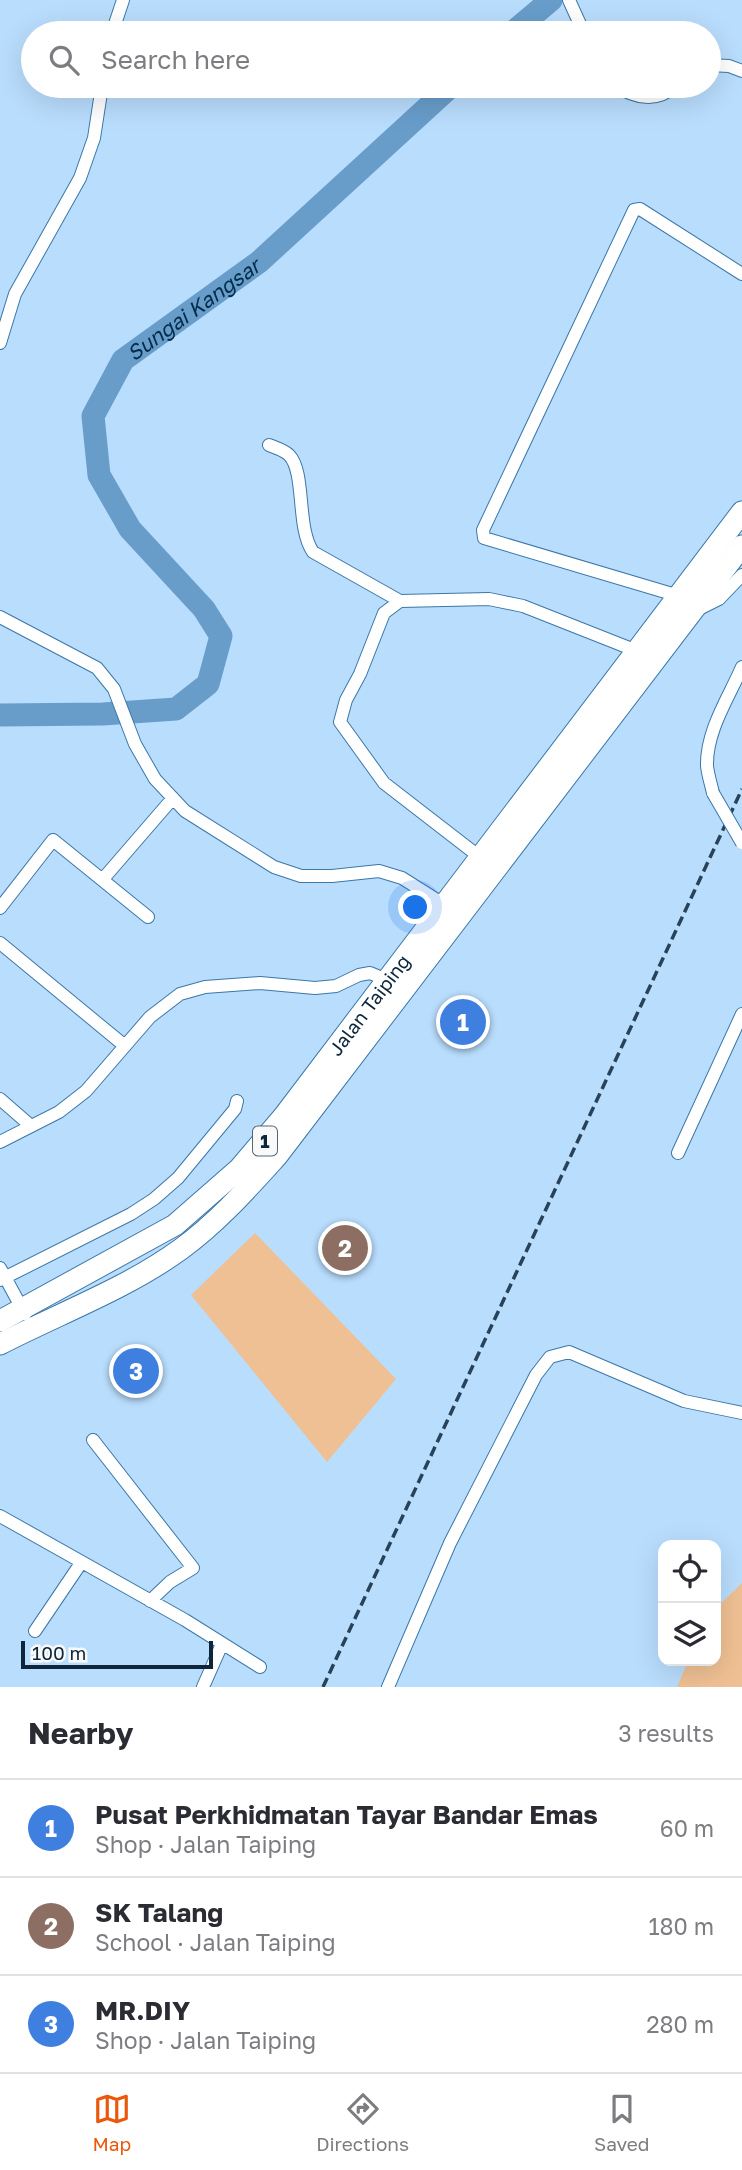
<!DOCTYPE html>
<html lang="en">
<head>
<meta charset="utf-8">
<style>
  body { margin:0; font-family:"Golos Text",sans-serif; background:#f7f7f7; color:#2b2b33 }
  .controls { position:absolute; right:21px; bottom:21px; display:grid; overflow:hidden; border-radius:14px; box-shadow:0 7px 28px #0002 }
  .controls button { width:63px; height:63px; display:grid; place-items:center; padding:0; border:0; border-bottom:2px solid #e1e1e2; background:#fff; color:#2b2b33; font:35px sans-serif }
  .scale { position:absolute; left:21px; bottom:18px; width:192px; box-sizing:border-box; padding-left:7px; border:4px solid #0d263b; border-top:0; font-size:19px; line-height:24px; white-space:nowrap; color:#0d263b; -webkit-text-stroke:5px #f9f9f9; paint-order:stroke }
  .you { position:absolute; left:416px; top:908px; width:24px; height:24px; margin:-18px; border:5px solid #fff; border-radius:50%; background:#1a73e8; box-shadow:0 0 0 10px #1a73e833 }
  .badge { display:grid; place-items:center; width:46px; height:46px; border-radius:50%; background:#ea580c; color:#fff; font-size:23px; font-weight:700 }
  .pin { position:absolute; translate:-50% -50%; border:4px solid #fff; box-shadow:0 2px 7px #0006 }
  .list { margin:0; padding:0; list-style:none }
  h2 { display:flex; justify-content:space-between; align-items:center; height:91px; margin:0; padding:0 28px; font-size:30px }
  h2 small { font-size:23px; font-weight:400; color:#7c7c81 }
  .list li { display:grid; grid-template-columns:46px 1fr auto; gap:21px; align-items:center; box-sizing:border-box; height:98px; padding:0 28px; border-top:2px solid #e1e1e2 }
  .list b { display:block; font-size:26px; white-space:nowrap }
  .list p { margin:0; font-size:23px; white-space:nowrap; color:#7c7c81 }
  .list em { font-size:23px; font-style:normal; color:#7c7c81 }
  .icon { flex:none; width:38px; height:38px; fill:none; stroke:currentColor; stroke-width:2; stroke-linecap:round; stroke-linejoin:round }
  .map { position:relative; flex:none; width:742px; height:1687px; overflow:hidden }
  .search { position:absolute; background:#fff; box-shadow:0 7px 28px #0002; left:21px; right:21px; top:21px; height:77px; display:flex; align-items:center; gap:18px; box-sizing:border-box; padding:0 24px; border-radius:38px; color:#7c7c81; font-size:26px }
  .sheet { height:385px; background:#fff }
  nav { display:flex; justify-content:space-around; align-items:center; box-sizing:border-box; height:98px; border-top:2px solid #e1e1e2; background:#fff; font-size:19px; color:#7c7c81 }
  nav a { display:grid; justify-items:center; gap:4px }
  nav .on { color:#ea580c }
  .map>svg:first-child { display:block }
  .green { fill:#efc093 }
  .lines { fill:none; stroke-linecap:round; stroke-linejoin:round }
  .river { stroke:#689dca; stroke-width:23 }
  .minor-casing { stroke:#3b77a7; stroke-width:14 }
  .trunk-casing { stroke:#3b77a7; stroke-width:23 }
  .minor { stroke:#fff; stroke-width:12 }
  .trunk { stroke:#fff; stroke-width:21 }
  .rail { stroke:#274259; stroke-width:3.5; stroke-dasharray:10 5; stroke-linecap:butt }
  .minor-bridge-casing { stroke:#3b77a7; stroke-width:14; stroke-linecap:butt }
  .minor-bridge { stroke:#fff; stroke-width:12 }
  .labels { text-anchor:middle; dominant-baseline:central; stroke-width:5; stroke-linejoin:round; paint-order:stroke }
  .shield { fill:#f9f9f9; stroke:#546574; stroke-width:2 }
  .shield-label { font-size:18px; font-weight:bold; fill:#0d263b }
  .street-label { font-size:19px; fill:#0d263b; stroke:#f9f9f9 }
  .water-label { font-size:21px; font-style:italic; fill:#022d4b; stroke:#f9f9f9 }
</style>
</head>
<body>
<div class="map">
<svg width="742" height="1687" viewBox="0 0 742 1687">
  <rect width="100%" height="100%" fill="#b9ddfd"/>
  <path class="green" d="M255,1233L396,1379L327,1462L191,1295Z
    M742,1583V1687H677L688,1661H716V1608Z"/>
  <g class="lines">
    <g class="river">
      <path d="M512,33L551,0"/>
      <path id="s1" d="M0,715L103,714L176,709L208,684L221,636L204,609L130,529L99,475L93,416L123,360L259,262L451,86"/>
    </g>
    <defs>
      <path id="minor" d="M569,0L584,33
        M112,33L123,0
        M709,65L729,66L742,71
        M616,86C635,98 657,103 675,86
        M0,343L15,294L80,178L94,138L102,86
        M269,445C276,448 284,450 289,455C306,472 296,528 313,552L400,601
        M679,596L484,538L483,530L634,210L640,209L742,274
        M699,609L719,599L742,575
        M0,617L97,668L114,689L135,744L155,779L185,811L274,867L301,876H332L379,871L402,878L448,907
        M713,793C711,784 708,775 707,766C706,731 729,697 742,667
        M481,858L384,783L340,722L346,700L360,674L384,613L400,601L489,599L523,606L637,651
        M103,879L173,798
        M0,908L53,840L148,917
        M0,943L125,1046
        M0,1099L31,1126
        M0,1142L59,1112L86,1091L150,1017L180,994L205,987L260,983L315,988L336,986L359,975L370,973L387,980
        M678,1153L742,1014
        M0,1268L25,1314
        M0,1280L131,1214L154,1199L178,1178L235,1109L237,1101
        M93,1440L193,1568L170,1582L150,1601
        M0,1516L185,1620L260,1667
        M35,1631L81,1563
        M203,1687L222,1644
        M388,1687L450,1543L536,1375L550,1357L569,1352L684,1401L742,1413"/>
      <g id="trunk">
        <path id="s2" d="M0,1321L175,1225L239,1169L284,1116L742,512"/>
        <path d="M0,1344C60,1313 126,1289 181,1249C217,1223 247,1189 277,1156L742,546"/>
      </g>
    </defs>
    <use href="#minor" class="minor-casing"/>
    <use href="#trunk" class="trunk-casing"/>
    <use href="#minor" class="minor"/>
    <use href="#trunk" class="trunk"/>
    <path class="rail" d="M323,1687L742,789"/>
    <defs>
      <path id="minor-bridge" d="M713,793L742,843"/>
    </defs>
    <use href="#minor-bridge" class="minor-bridge-casing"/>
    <use href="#minor-bridge" class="minor-bridge"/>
  </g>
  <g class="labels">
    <rect class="shield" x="253" y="1126.5" width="24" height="29" rx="5"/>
    <g class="shield-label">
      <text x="265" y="1141">1</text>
    </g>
    <g class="street-label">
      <text stroke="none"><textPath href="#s2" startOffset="494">Jalan Taiping</textPath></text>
    </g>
    <g class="water-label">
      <text stroke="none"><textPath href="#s1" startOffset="679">Sungai Kangsar</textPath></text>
    </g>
  </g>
</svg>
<div class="controls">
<button><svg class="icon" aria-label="locate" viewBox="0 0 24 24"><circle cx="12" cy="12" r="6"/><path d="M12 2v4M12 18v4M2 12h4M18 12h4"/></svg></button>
<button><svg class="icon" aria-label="layers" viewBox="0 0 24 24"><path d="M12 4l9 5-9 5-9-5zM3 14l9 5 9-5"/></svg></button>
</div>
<div class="scale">100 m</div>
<div class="you"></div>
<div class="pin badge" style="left:463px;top:1022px;background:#3f7fe0">1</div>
<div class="pin badge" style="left:345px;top:1248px;background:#8d6e63">2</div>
<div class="pin badge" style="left:136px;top:1371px;background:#3f7fe0">3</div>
<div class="search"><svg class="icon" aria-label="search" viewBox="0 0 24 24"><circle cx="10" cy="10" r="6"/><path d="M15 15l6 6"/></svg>Search here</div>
</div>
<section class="sheet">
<h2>Nearby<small>3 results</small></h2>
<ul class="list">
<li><span class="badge" style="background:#3f7fe0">1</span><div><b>Pusat Perkhidmatan Tayar Bandar Emas</b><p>Shop · Jalan Taiping</p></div><em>60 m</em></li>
<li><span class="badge" style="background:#8d6e63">2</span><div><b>SK Talang</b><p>School · Jalan Taiping</p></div><em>180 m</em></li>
<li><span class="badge" style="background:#3f7fe0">3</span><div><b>MR.DIY</b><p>Shop · Jalan Taiping</p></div><em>280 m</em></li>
</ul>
</section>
<nav>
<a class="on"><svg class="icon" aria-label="map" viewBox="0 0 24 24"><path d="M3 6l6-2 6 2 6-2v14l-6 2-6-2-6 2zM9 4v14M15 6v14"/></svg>Map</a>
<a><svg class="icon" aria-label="directions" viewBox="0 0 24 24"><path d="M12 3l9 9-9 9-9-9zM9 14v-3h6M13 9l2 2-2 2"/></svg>Directions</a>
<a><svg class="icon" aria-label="saved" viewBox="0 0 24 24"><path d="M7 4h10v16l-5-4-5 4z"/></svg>Saved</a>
</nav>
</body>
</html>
